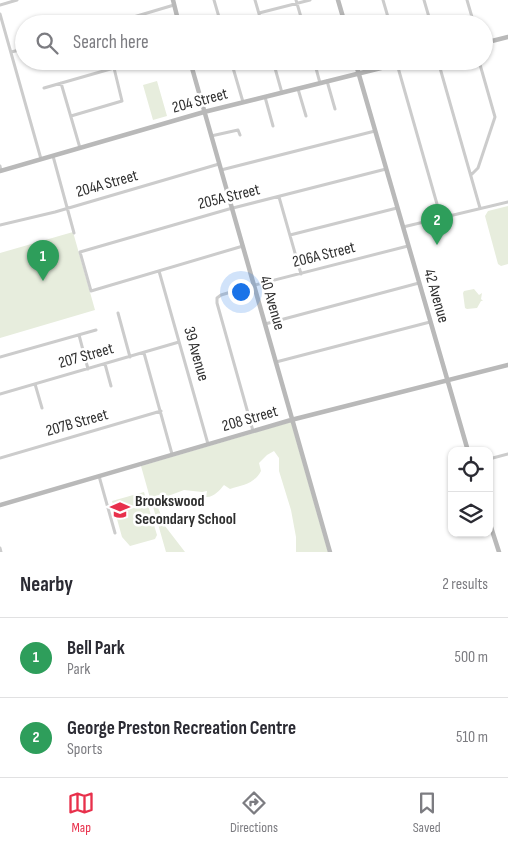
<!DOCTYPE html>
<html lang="en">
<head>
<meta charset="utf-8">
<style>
  body { margin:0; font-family:"Sofia Sans Condensed",sans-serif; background:#f2f2f3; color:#2b2b33 }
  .controls { position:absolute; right:15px; bottom:15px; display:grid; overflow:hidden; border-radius:10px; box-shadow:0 1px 4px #0004 }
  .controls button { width:45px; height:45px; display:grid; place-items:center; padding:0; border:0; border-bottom:1px solid #e1e1e2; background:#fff; color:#2b2b33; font:25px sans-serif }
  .you { position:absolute; left:240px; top:291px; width:18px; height:18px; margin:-12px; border:4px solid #fff; border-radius:50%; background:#1a73e8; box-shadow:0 0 0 8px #1a73e833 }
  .badge { display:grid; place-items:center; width:32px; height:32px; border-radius:50%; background:#e8304b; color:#fff; font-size:16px; font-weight:700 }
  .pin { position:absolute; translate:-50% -41px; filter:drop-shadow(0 1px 2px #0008) }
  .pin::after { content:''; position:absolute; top:26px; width:18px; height:15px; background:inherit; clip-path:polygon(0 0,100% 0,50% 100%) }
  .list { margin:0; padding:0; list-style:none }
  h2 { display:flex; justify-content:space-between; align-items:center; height:65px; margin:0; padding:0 20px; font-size:21px }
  h2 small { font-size:16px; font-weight:400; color:#7c7c81 }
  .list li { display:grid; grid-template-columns:32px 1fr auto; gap:15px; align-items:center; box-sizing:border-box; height:80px; padding:0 20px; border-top:1px solid #e1e1e2 }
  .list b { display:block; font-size:19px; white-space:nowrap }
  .list p { margin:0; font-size:16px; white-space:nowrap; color:#7c7c81 }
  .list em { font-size:16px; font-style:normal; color:#7c7c81 }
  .icon { flex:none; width:28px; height:28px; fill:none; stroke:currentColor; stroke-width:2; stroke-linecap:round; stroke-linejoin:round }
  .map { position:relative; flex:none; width:508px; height:552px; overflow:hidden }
  .search { position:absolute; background:#fff; box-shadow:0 1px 4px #0004; left:15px; right:15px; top:15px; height:55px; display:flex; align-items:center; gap:12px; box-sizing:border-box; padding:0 18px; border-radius:28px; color:#7c7c81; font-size:19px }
  .sheet { height:225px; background:#fff }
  nav { display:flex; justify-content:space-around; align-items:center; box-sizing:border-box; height:70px; border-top:1px solid #e1e1e2; background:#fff; font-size:14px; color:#7c7c81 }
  nav a { display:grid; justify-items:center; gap:2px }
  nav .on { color:#e8304b }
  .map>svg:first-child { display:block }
  .green { fill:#e7eddd }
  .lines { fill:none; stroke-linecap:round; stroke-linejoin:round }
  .street { stroke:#ccc; stroke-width:3 }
  .secondary { stroke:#b9b9b9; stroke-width:4.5 }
  .labels { text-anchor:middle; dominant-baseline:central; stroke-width:5; stroke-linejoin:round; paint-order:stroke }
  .street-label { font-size:16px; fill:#2f2f2f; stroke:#fff }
  .poi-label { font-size:16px; font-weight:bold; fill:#2f2f2f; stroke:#fff; text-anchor:start }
</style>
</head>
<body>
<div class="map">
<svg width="508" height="552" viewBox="0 0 508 552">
  <rect width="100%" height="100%" fill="#fff"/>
  <path class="green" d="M157,81L167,116L153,120L143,85Z
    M508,206V264L501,266L498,264L485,216L488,211Z
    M73,232L95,310L0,338V253Z
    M474,289L479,295L482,293L481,299L483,301H481L477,308L467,309L465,308L463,293L464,291Z
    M291,422L328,552H296V537L291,510L279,471V458L274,451L267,455L259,463L261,471C254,484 243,485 230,489L224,485C220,490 213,498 206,497L207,491L202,492L184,490L168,496L162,494L150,498L141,466Z
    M144,492L157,535L155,539L130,546L122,537L112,501Z
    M156,502L165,526L185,552H166L152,503Z"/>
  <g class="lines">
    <path class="street" d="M214,0L221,24
      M255,0L262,24
      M296,0L303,24
      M383,0L390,24
      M424,0L431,24
      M467,0L474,24
      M0,5L17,0
      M259,13L310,0
      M0,14L41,159
      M110,24L174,5
      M11,52L24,49
      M231,61L243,102
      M273,61L282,93
      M314,61L320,83
      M438,61L480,208
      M397,64L441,218
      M327,81L335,109
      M61,83L80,148
      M44,88L114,68L126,61
      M298,89L306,116
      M265,97L273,126
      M71,116L122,101L114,68
      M211,136L238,130L240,135
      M53,156L74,233
      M0,166L1,171
      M221,170L375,131
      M471,175L478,168L495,117L479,61
      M279,197L301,274
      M0,225L55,212L219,164
      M403,227L508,202
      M290,235L397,208
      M243,246L91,291L80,252L229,209L386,169
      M159,271L208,444
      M118,313L130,357
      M265,324L419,283
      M79,335L88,369
      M144,353L172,454
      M0,357L96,330
      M276,362L430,322
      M105,364L111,386
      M35,384L42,408
      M0,394L179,342
      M253,431L217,303V298L221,295L251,286L408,246
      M0,458L161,411
      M489,459L508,454
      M99,476L115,533
      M0,548L1,552"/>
    <path class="secondary" d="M173,0L179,24
      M338,0L345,24
      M484,43L508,37
      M190,61L330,552
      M355,61L468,451
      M0,171L204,112L409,61
      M0,505L291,420L508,365
      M489,521L499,552"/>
  </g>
  <defs>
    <symbol id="school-bare" viewBox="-9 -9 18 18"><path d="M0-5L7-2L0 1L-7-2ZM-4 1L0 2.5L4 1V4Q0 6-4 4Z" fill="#e8304b" stroke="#fff" stroke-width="2.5" paint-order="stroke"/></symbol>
  </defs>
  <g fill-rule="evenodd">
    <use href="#school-bare" x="106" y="496" width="28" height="28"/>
  </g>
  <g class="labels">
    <g class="street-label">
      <text transform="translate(200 101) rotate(-15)">204 Street</text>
      <text transform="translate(107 184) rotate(-16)">204A Street</text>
      <text transform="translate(229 197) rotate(-14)">205A Street</text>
      <text transform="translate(324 255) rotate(-14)">206A Street</text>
      <text transform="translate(436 296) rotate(74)">42 Avenue</text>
      <text transform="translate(272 303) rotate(74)">40 Avenue</text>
      <text transform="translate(196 354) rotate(74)">39 Avenue</text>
      <text transform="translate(86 356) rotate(-16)">207 Street</text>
      <text transform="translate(250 419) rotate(-16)">208 Street</text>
      <text transform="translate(77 423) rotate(-16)">207B Street</text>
    </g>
    <g class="poi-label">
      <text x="135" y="501">Brookswood<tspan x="135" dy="18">Secondary School</tspan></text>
    </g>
  </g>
</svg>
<div class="controls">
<button><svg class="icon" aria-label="locate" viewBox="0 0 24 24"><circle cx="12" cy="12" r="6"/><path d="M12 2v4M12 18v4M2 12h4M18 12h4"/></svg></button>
<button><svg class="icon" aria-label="layers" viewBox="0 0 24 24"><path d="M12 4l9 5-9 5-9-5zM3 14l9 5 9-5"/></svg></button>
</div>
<div class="you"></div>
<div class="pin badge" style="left:43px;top:281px;background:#2e9e5b">1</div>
<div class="pin badge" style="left:437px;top:245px;background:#2e9e5b">2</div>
<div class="search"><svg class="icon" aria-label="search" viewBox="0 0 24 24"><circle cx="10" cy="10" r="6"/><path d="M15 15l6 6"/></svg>Search here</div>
</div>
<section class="sheet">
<h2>Nearby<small>2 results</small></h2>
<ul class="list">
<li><span class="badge" style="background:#2e9e5b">1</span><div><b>Bell Park</b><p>Park</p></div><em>500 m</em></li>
<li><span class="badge" style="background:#2e9e5b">2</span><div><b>George Preston Recreation Centre</b><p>Sports</p></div><em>510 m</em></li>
</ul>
</section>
<nav>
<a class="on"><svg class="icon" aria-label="map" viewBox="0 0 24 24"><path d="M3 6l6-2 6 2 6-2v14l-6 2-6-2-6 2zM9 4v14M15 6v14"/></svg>Map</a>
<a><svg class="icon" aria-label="directions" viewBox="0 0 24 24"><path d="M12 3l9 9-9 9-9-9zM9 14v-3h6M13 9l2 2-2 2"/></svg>Directions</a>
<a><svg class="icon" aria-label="saved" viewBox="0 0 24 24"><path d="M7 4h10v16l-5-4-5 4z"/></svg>Saved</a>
</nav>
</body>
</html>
